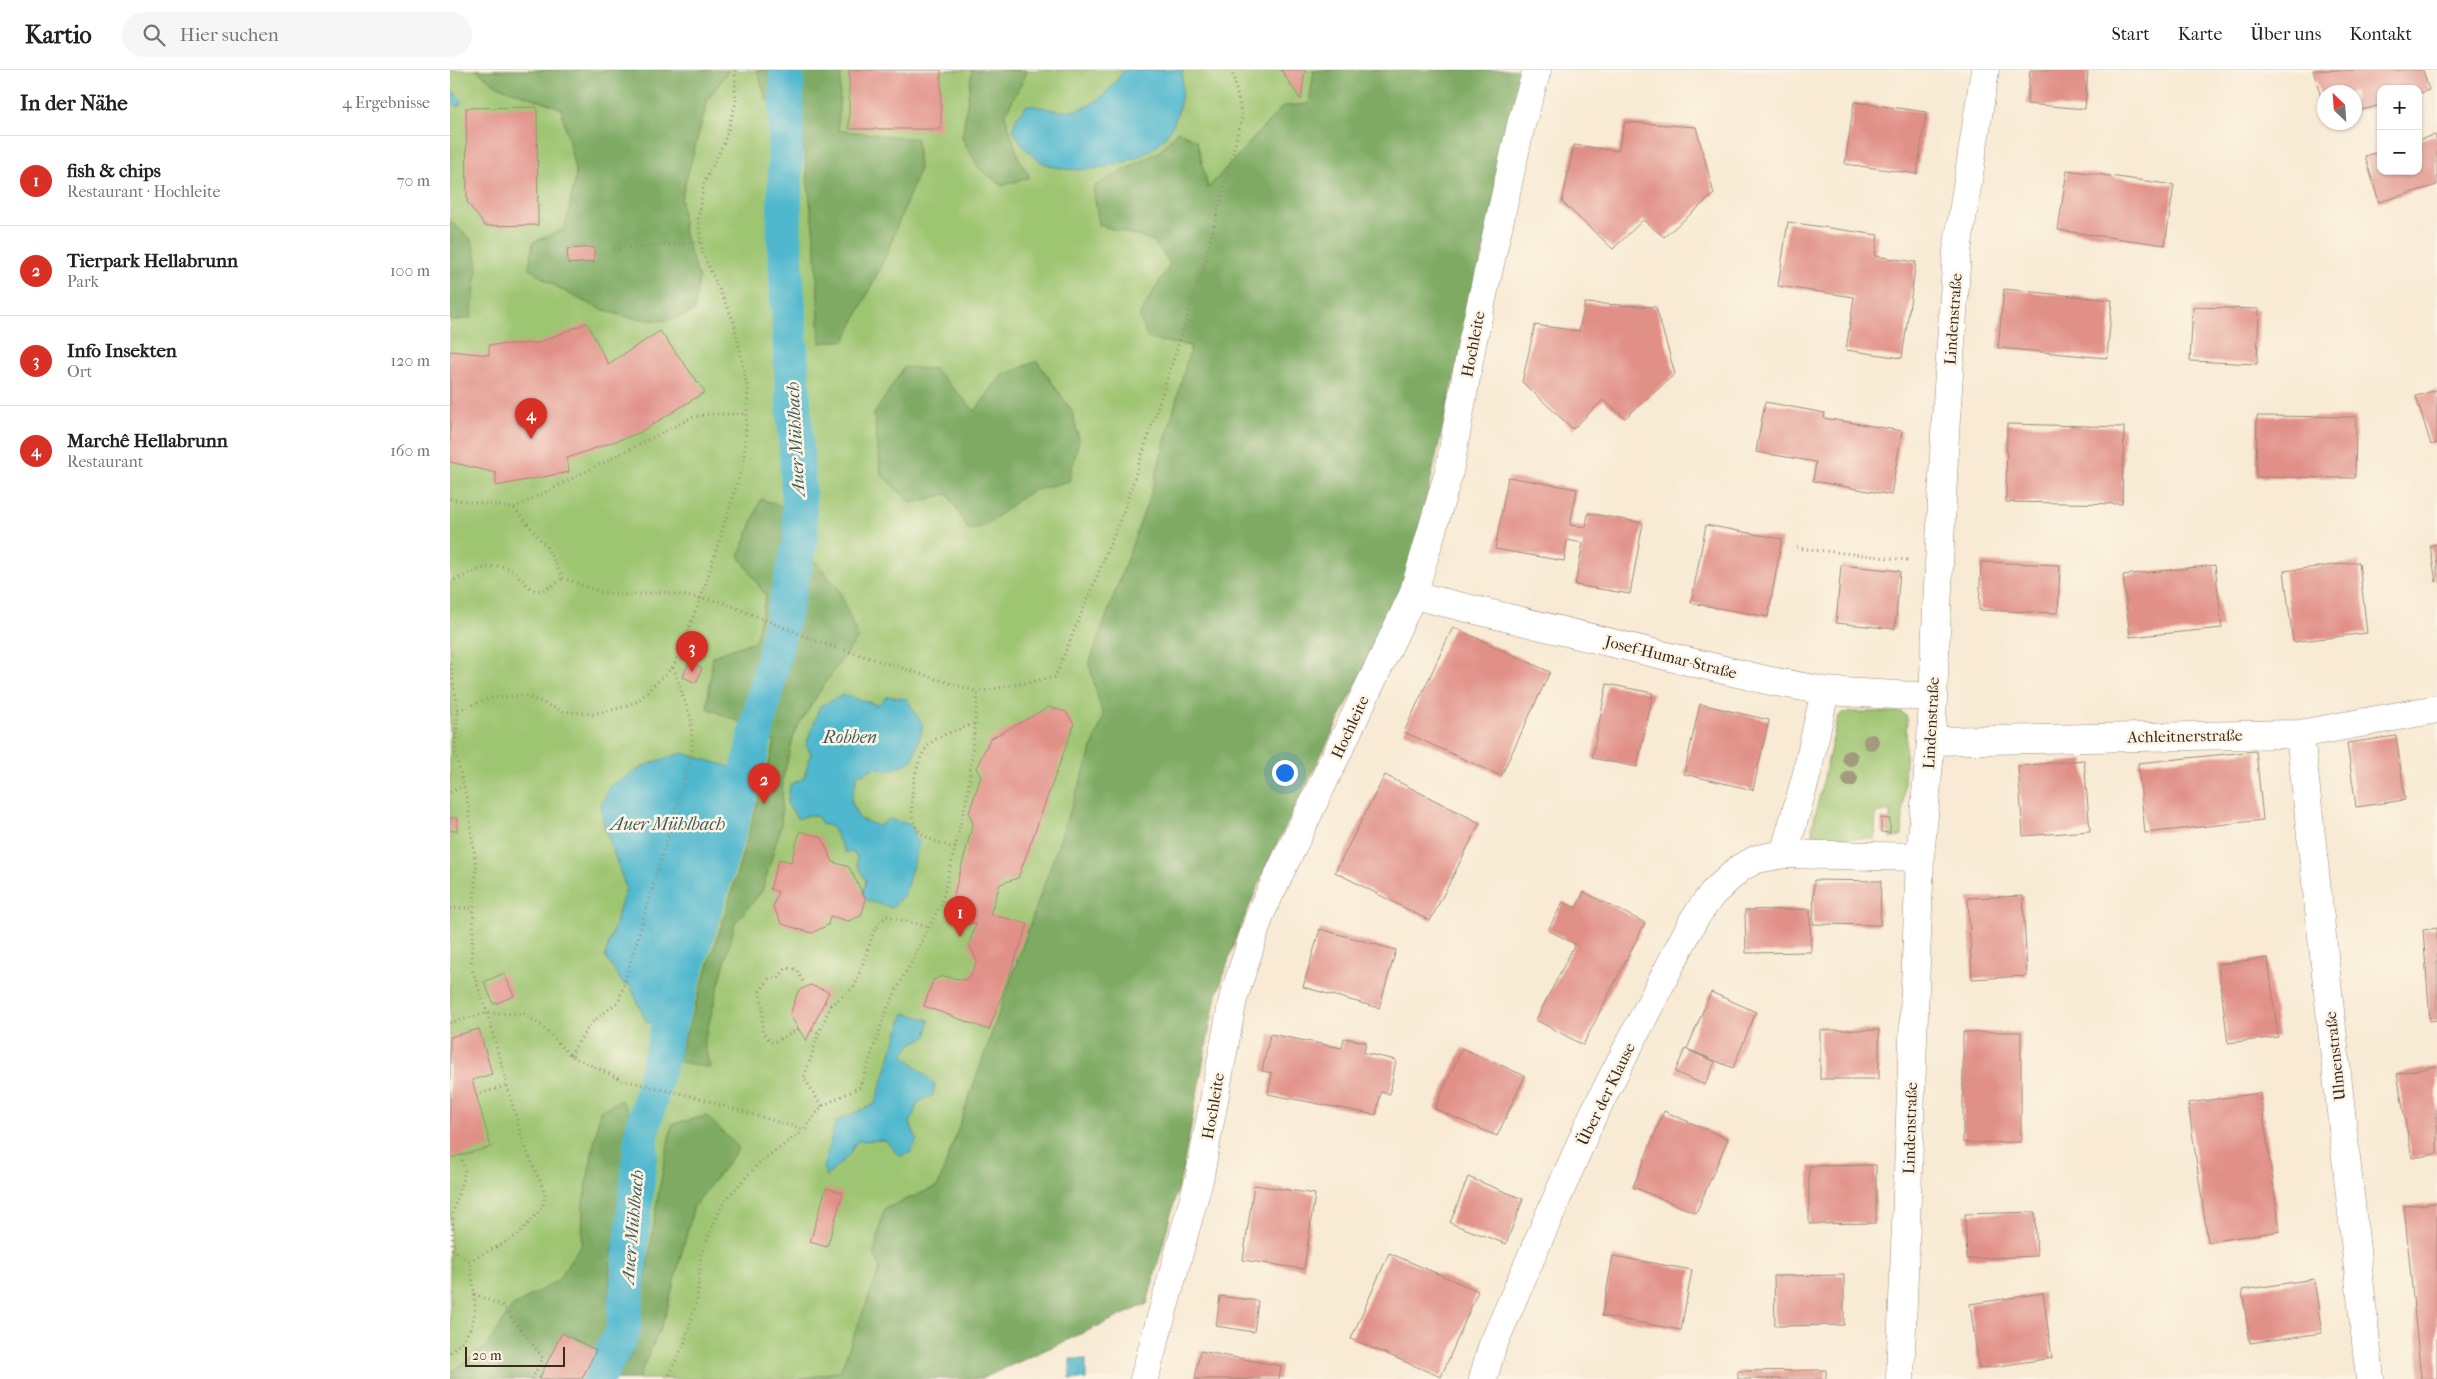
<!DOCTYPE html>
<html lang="de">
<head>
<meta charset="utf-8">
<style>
  body { margin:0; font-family:"IM FELL French Canon",serif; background:#f6f6f6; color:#202124 }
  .controls { position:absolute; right:15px; top:15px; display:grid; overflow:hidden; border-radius:10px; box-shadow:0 1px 4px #0004 }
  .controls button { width:45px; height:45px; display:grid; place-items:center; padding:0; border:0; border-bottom:1px solid #e0e0e0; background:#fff; color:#202124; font:25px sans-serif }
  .compass { position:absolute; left:1867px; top:15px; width:45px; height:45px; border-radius:50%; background:#fff; box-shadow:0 1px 4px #0004; rotate:335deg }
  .scale { position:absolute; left:15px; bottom:12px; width:100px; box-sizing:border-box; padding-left:5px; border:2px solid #3b2a1e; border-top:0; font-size:14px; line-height:18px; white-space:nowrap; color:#3b2a1e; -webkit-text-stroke:4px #fcf5e5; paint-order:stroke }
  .you { position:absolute; left:834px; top:702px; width:18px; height:18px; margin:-12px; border:4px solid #fff; border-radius:50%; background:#1a73e8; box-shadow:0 0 0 8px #1a73e833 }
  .badge { display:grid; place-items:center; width:32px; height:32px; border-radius:50%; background:#d93025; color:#fff; font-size:16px; font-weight:700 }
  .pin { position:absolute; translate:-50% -41px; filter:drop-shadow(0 1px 2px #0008) }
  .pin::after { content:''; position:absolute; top:26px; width:18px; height:15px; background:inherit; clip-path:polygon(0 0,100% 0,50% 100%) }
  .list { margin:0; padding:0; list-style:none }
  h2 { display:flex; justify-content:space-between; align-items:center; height:65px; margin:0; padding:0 20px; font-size:21px }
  h2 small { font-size:16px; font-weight:400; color:#757577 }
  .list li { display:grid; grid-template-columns:32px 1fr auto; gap:15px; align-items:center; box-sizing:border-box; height:90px; padding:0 20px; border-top:1px solid #e0e0e0 }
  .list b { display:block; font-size:19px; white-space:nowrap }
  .list p { margin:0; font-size:16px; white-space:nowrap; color:#757577 }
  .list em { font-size:16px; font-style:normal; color:#757577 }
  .icon { flex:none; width:28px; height:28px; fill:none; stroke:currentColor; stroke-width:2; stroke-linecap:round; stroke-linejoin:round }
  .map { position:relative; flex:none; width:1987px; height:1309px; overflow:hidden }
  header { display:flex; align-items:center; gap:30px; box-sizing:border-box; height:70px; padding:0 25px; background:#fff; border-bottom:1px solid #e0e0e0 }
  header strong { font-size:24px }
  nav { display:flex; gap:28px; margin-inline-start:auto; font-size:18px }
  .search { width:350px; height:45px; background:#f6f6f6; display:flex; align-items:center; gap:12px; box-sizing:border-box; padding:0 18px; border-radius:28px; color:#757577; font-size:19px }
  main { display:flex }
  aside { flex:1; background:#fff }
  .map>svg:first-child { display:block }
  .green { fill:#9ec571; stroke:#6c7848 }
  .forest { fill:#7eaa63; stroke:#5c6a40 }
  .water { fill:#50b8ce; stroke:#467176 }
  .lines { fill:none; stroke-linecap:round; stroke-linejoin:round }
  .canal { stroke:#50b8ce; stroke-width:35 }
  .building { fill:#e19088 }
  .minor-casing { stroke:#9a8a79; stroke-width:29 }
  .path { stroke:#9a8a79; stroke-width:3; stroke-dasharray:1 4; stroke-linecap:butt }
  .minor { stroke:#fff; stroke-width:28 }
  .tree { fill:#a19a7e }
  .labels { text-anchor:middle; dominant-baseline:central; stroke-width:5; stroke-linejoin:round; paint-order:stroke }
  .street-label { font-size:16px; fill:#3b2a1e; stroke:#fcf5e5 }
  .water-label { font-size:18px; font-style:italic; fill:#425c5c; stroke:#fcf5e5 }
</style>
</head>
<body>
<header>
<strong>Kartio</strong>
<div class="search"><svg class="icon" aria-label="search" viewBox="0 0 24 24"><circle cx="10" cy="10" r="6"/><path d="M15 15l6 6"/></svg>Hier suchen</div>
<nav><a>Start</a><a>Karte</a><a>Über uns</a><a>Kontakt</a></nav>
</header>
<main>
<aside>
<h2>In der Nähe<small>4 Ergebnisse</small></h2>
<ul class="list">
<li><span class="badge">1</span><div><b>fish &amp; chips</b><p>Restaurant · Hochleite</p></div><em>70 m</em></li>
<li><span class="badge">2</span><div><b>Tierpark Hellabrunn</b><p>Park</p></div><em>100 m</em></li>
<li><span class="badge">3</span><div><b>Info Insekten</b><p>Ort</p></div><em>120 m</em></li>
<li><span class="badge">4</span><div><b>Marchê Hellabrunn</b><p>Restaurant</p></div><em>160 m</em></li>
</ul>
</aside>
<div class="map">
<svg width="1987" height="1309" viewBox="0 0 1987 1309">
  <rect width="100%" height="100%" fill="#fcf5e5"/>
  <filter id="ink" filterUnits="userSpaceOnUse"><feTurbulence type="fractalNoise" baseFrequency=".02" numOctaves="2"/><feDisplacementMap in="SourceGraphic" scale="10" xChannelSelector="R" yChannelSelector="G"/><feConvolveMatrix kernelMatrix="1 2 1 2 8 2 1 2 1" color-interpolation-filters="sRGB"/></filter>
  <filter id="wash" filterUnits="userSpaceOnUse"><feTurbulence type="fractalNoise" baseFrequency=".0096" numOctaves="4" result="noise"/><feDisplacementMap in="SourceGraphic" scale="20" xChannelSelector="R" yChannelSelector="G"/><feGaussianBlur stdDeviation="1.12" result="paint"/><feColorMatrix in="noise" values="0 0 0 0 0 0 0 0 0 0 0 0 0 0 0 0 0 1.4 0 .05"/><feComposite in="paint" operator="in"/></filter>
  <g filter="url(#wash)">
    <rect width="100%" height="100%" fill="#f8ead4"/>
    <path class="green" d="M0,0H896L419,1309H0Z
      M1403,642H1452L1457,647L1452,765L1440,769V742H1426L1425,769L1368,767L1363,764L1362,758L1388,647L1392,643Z"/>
    <path class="forest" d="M26,0H279L258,29L231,129L234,165L249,208L244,242C235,245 226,249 218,250C167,254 119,226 79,199L83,172L115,159L126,104L111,38L48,16Z
      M307,0H391L388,60L467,69L469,100L434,190L395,270L370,273L366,184L352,62L316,28Z
      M522,0H578L555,45L569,89L580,107L552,116L529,98L512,68Z
      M864,0H1075L957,513L821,786L787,865L765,931L732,1103L697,1234L531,1309H350L390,1301L430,1198L424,1183L434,1139L488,1116L653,647L639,594L701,423L741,276L698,269L689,246L720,194L704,171L649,155L643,117L710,81L727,61L747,71L758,118L833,36L859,34Z
      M0,151L22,170L28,195L21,248L0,251Z
      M587,291L622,341L629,370L619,411L579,422L536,455L519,461L498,424L461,433L431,404L424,344L454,297L485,299L525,341L551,306Z
      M311,429L337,438L358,483L389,519L408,568L377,610L345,661L333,707L331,756L312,821L285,853L254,972L260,998L227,991L277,838L325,672L297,655L257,638L263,586L305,571L316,526L289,486Z
      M171,1030L181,1046L175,1122L160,1194L158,1264L133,1309H0V1303L36,1277L62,1237L108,1210L132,1173L133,1133L150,1041Z
      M257,1046L289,1078L244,1136L215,1247L188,1309H166L181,1285L189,1252L209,1120L222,1054Z"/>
    <path class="water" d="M674,0H732C734,20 730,45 719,62C698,95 619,112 587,89C576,81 569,70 563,60L567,47L577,35C589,36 600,40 612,41C641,43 660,21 674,0Z
      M0,18L12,31L8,37L0,29Z
      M394,625L428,635L437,626L457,629L473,656L462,691L439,701L426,697L407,706L401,731L409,749L429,756L439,749L461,755L469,773L455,823L442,838L416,830L413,822L416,811L407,794V788L404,783L395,782L382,757L372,754L368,747L358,745L348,749L337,734L340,715L354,708L361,683L356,675L370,636Z
      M233,683L297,702L218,958L196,951L180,915L173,914L155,886L176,818L154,755L151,735L160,716L196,695Z
      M454,943L479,950L477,966L461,974L454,985L485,1014L483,1025L468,1032L460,1054L467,1069L460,1083L449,1086L435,1070L407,1071L398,1086L377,1106L373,1098L386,1051L425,1034Z
      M620,1289H636V1309H620Z"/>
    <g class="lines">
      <path class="canal" d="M147,1309L173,1262L192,1062L218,958L297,702L351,468L334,163L337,0"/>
    </g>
    <g id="blocks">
      <path class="building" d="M399,0H491V59H399Z
        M831,0H855L851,30Z
        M1580,0H1638L1635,39L1577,34Z
        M1863,0H1973L1979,20L1968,24V19H1931V35L1904,42V22H1874V38Z
        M1404,32L1476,42L1467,104L1395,94Z
        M87,37L88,155L35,156L17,132L16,38Z
        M1175,52L1246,57L1264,124L1214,167L1193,150L1163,179L1112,132L1124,75L1168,81Z
        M1985,65L1987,73V115L1929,132L1915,86L1931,81V101H1968V70Z
        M1617,100L1724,115L1715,175L1608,160Z
        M1338,152L1428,165L1425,186L1466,192L1452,288L1396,280L1404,227L1328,216Z
        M144,177V192L118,194L117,179Z
        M1554,219L1662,230L1657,288L1548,278Z
        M1135,233L1206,237L1225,304L1175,348L1153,330L1123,359L1072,312L1085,255L1129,261Z
        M1743,237L1809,239L1807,294L1740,291Z
        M137,253L158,294L210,261L255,322L189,363L117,388L119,402L46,416V403L0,392V281L39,285V275L88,273Z
        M1987,320V373L1981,375L1966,326Z
        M1315,332L1375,343L1374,348L1452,361L1441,425L1363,411L1366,392L1306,382Z
        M1807,346L1906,347L1905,408L1806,407Z
        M1557,354L1674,357L1672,434L1556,432Z
        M1058,407L1127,419L1120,455L1136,457L1138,443L1193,453L1180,524L1125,515L1133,473L1117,470L1114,491L1045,479Z
        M1256,455L1332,469L1318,547L1241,533Z
        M1987,474V512H1986L1980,475Z
        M1531,492L1610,495L1608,543L1529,540Z
        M1909,492L1917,563L1843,572L1834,501Z
        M1391,495L1450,501L1445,559L1386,553Z
        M1765,495L1772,558L1680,567L1673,505Z
        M1003,557L1100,602L1051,706L954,662Z
        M239,592L252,598L246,613L233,607Z
        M1157,614L1203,623L1187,697L1142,688Z
        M1250,634L1319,650L1303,720L1234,704Z
        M599,637L616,642L624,654L568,808L550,814L540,844L578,854L539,960L474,936L483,910L493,906L514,910L521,905L527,891L519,874L526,854L498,846L523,754L519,743L531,706L526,698L540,669Z
        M1946,666L1955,730L1906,737L1897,673Z
        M1806,681L1813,750L1695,763L1688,693Z
        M1634,690L1640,761L1573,766L1568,696Z
        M935,705L1030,753L980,851L885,802Z
        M0,748H7V761H0Z
        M1431,748L1440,749V763L1431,762Z
        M350,761L371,767L383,792L399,797L416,830L411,846L398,851L380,846L378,855L362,863L332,854L323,837L328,822L320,819L329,789L341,792Z
        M1364,810L1431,811L1430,855L1363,854Z
        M1134,822L1195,853L1133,975L1086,950L1125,874L1098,860L1113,832L1126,838Z
        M1573,826L1577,906L1522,909L1518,828Z
        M1360,839L1361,882L1296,883L1295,840Z
        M1987,858V950L1980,951L1973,860Z
        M870,859L946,880L929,938L853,917Z
        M1818,888L1828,967L1778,973L1768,894Z
        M54,903L64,926L44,934L34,912Z
        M360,915L379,922L356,971L340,945L348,921Z
        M1261,922L1306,942L1283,998L1237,979Z
        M29,959L42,1004L22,1010L41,1077L0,1088V967Z
        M1370,960H1429V1009H1370Z
        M1513,962H1571V1072L1513,1073Z
        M820,964L892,978L894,968L916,972L914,983L946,990L940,1024L931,1022L926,1045L818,1024L822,1003L812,1001Z
        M1012,978L1075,1006L1047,1066L985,1039Z
        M1235,979L1265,992L1255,1015L1225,1002Z
        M1987,996V1084L1962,1088L1947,1004Z
        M1810,1023L1830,1161L1758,1172L1738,1033Z
        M1214,1041L1278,1069L1246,1143L1183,1117Z
        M1426,1095V1153L1359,1154V1096Z
        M1018,1107L1073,1129L1056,1174L1000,1153Z
        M804,1115L865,1124L854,1199L793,1190Z
        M376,1118L393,1123L377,1177L360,1172Z
        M1987,1133V1309H1971L1954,1136Z
        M1585,1142L1587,1186L1517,1189L1515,1144Z
        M939,1183L1028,1221L991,1307L901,1269Z
        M1163,1186L1242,1200L1231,1260L1152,1246Z
        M1394,1205V1255L1325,1256L1324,1206Z
        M1864,1209L1872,1263L1800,1273L1792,1220Z
        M1593,1223L1602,1288L1529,1299L1520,1234Z
        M770,1226L808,1231L804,1262L766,1256Z
        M112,1263L146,1280L132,1309H89Z
        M750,1281L831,1296L829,1309H745Z
        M1376,1300V1309H1288V1301Z"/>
    </g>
  </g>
  <g filter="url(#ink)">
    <use href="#blocks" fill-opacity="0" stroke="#9a8a79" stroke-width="1"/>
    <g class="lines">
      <defs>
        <path id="minor" d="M963,525L1316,610L1375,621L1483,627
          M1850,664L1920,1309
          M1481,671L1850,664L1987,639
          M1334,784L1356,707L1375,621
          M694,1309L749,1110L783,929L811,842L963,525L999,402L1022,274L1071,55L1087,0
          M1033,1309L1042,1277L1143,1045L1244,849L1262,824L1290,798L1307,789L1334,784L1470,787
          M1450,1309L1470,787L1481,671L1495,364L1507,181L1535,0"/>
      </defs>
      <use href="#minor" class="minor-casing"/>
      <path class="path" d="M164,179L251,172
        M0,429L64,438L96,476L113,508L153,523L180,525L214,522L272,532L369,572L528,622
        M64,438L243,347L259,344H297
        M1347,478L1458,490
        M0,512C14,506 33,496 48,496C79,496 72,542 113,508
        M0,594L8,640L5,680L18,735L26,797L21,897L37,943L73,1072L95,1123L92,1138L67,1166L20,1191
        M8,640L41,628L73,625L113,641L143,644L170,638L188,631L223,597L251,528L294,391L298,320L284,252L253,184L248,149L254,113L274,73L286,32L285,0
        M0,722L12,717
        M505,778C493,774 480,771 470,762C454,746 464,693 477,677C487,664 512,659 526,653
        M0,838H25
        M375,932L381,935
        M0,953L37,943L74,944L92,956L120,985L172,1010L241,1026L354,1060L372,1036L410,1017L437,939L492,832L518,723L528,622L605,607L673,443L753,199L792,47L782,0
        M348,959L322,973L312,962L313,942L310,921L319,909L329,907L336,898L346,899L355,914
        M362,960L369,963
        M120,985L141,953L169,931L242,684L241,649L223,597
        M26,1025L58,1015
        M372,1036L354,1008L369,963L381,935L405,916L424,861L436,846L479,857
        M2,1179L3,1142L15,1101L11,1085
        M2,1179L20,1191
        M24,1224L53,1236L93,1288L82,1309
        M0,1282C35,1255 24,1230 20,1191
        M217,1309L234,1274L247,1230L251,1184L274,1131L310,1092L353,1061"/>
      <use href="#minor" class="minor"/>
    </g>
    <g class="tree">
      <circle cx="1421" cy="672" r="8"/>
      <circle cx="1400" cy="688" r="8"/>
      <circle cx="1400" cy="709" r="8"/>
    </g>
  </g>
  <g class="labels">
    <g class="street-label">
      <text transform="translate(1503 249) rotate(-86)">Lindenstraße</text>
      <text transform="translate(1023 274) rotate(-79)">Hochleite</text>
      <text transform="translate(1221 587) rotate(14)">Josef-Humar-Straße</text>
      <text transform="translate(1481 653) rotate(-87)">Lindenstraße</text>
      <text transform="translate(900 657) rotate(-65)">Hochleite</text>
      <text transform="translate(1735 666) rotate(-1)">Achleitnerstraße</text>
      <text transform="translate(1885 986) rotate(-96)">Ulmenstraße</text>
      <text transform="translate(1156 1024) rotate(-64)">Über der Klause</text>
      <text transform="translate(763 1036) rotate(-80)">Hochleite</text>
      <text transform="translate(1460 1058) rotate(-88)">Lindenstraße</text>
    </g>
    <g class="water-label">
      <text transform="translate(346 369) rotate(-93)">Auer Mühlbach</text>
      <text x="400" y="667">Robben</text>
      <text x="218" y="754">Auer Mühlbach</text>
      <text transform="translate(183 1157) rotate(-85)">Auer Mühlbach</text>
    </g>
  </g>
</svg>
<div class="controls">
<button>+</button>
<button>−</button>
</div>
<svg class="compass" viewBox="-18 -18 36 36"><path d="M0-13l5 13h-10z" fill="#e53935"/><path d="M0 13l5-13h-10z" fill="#757577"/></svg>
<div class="scale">20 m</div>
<div class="you"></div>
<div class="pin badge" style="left:510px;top:867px">1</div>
<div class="pin badge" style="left:314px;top:734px">2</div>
<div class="pin badge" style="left:242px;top:602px">3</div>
<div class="pin badge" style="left:81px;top:369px">4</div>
</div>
</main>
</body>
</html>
